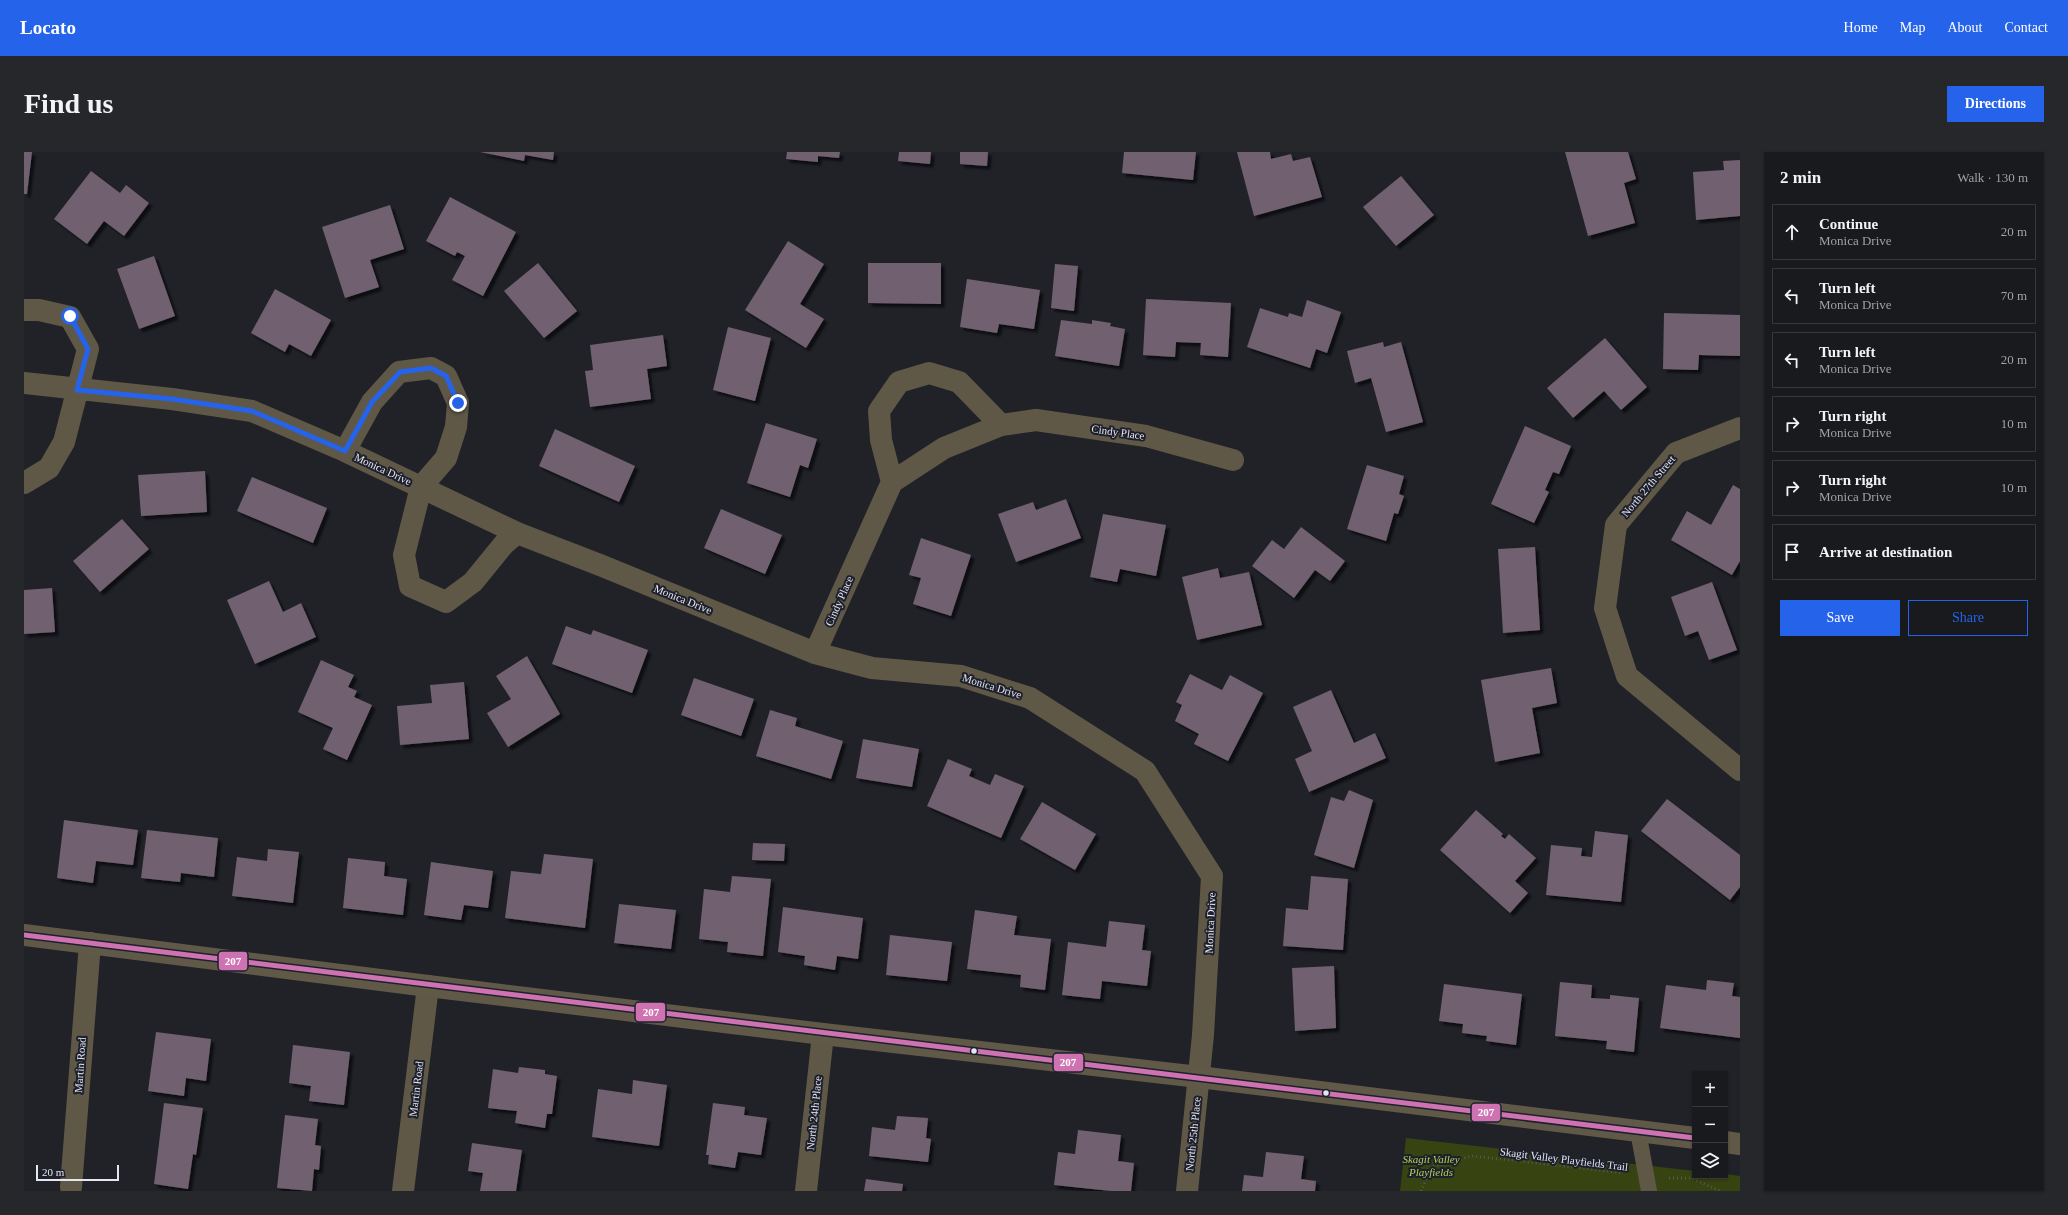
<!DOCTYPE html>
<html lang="en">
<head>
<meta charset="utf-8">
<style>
  body { margin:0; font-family:"Times New Roman",serif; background:#25272b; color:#f1f3f6 }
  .controls { position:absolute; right:12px; bottom:12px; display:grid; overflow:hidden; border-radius:0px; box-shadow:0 1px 3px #0004 }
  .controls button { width:36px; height:36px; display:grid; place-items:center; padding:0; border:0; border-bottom:1px solid #36383c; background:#181a1e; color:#f1f3f6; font:20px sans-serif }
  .scale { position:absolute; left:12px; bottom:10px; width:83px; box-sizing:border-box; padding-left:4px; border:2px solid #e5e7ef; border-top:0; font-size:11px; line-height:14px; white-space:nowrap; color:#e5e7ef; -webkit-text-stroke:3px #1d202c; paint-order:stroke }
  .stop { position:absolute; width:12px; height:12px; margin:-9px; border:3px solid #2563eb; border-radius:50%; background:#fff }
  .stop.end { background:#2563eb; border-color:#fff; box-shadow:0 1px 4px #0008 }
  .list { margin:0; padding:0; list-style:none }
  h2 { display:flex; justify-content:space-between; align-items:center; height:52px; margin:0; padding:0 16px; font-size:17px }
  h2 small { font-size:13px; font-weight:400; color:#9fa1a4 }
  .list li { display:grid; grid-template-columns:26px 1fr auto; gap:12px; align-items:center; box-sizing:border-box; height:56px; margin:0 8px 8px; padding:0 8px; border:1px solid #36383c; border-radius:0px }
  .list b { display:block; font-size:15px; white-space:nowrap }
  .list p { margin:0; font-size:13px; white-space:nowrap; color:#9fa1a4 }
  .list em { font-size:13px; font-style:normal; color:#9fa1a4 }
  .actions { display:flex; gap:8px; padding:12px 16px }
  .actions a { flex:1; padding:9px 0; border:1px solid #2563eb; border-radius:0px; text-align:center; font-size:14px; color:#2563eb }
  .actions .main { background:#2563eb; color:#fff }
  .icon { flex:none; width:22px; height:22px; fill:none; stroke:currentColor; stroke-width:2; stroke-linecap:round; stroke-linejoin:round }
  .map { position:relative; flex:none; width:1716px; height:1039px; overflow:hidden; border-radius:0px }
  header { display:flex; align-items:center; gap:24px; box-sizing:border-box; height:56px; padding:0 20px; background:#2563eb; color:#fff }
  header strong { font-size:19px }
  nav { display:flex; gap:22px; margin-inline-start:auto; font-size:14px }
  .intro { display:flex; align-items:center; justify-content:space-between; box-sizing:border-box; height:96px; padding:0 24px }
  h1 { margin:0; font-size:28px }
  .button { padding:10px 18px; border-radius:0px; background:#2563eb; color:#fff; font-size:14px; font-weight:700 }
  main { display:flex; gap:24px; padding:0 24px }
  aside { flex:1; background:#181a1e; border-radius:0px; box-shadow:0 1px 3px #0004 }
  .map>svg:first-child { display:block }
  .green { fill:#384312 }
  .building { fill:#6f6170; filter:url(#shadow) }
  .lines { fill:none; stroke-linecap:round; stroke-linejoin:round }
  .path { stroke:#5c5954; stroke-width:2.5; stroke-dasharray:1 3; stroke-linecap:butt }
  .lane { stroke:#605847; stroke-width:16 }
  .street { stroke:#605847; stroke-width:22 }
  .secondary { stroke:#615948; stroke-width:22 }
  .bus-1-casing { stroke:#1d202c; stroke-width:8 }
  .bus-1 { stroke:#cf72b1; stroke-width:5 }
  .route { stroke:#2563eb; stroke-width:5 }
  .bus-dot { fill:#e5e7ef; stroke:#1d202c; stroke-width:1.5 }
  .labels { text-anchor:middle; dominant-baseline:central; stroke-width:4; stroke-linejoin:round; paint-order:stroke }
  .street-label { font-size:11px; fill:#e5e7ef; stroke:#1d202c }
  .park-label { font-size:11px; font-style:italic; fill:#b4d057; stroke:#1d202c }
  .line-badge { stroke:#1d202c; stroke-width:1.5 }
  .badge-label { font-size:11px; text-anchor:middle; font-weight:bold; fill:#fff }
</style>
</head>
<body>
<header>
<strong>Locato</strong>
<nav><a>Home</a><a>Map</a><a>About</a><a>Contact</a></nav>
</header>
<div class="intro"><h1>Find us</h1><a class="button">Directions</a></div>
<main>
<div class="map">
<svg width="1716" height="1039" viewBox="0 0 1716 1039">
  <defs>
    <filter id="shadow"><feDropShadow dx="3.5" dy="3.5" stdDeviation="1" flood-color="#0009"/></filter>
  </defs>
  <rect width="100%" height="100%" fill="#202228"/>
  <path class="green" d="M1382,986L1671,1019V1024H1701V1022L1716,1024V1039H1376Z"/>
  <path class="building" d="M0,0H8L3,42H0Z
    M456,0H530L529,8L501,3L500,9Z
    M763,0H816L815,6L794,4V10L762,7Z
    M875,0H907L906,12L874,9Z
    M936,0H964L963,14L936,12Z
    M1100,0H1172L1169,28L1098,21Z
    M1213,0H1246L1247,7L1267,2L1269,9L1286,5L1298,45L1230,64Z
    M1541,0H1604L1612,27L1600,31L1611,71L1564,84Z
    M1716,8V64L1672,68L1669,20L1700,18L1699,9Z
    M67,19L96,41L102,33L125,51L100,84L80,69L63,92L30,67Z
    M1377,24L1410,63L1372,94L1339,55Z
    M426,45L492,80L459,144L428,128L441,104L433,100L431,104L402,89Z
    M366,53L380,97L346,108L355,135L321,146L298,75Z
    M764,89L800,112L776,152L800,167L782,196L721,158Z
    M130,104L151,164L115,177L93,117Z
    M514,111L553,159L520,186L480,139Z
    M844,111H917V152L844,151Z
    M1031,112L1054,114L1050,159L1027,156Z
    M943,127L1016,138L1010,177L975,172L973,181L936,175Z
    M251,137L307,168L287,204L265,192L261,200L227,181Z
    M1122,147L1207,151L1204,205L1176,203L1177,191L1152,190L1151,205L1119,203Z
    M1283,148L1317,160L1303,201L1292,197L1286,216L1223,195L1236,156L1264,165L1265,161L1278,165Z
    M1640,161L1716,163V204L1675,203L1674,218L1639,217Z
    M1037,168L1068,172V168L1087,171L1086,174L1101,177L1095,214L1031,204Z
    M704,175L747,186L731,249L689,238Z
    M639,183L643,214L623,217L627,247L566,255L561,219L569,218L566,193Z
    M1581,186L1623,235L1597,258L1580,239L1549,266L1523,236Z
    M1359,190L1360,195L1377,190L1399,270L1362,280L1347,226L1331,231L1323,199Z
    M742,271L793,287L784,316L776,313L766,345L723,331Z
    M1501,274L1547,294L1535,322L1529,320L1521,338L1525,340L1510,371L1467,352Z
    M531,277L611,314L595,350L515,314Z
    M1343,313L1380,324L1375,342L1380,344L1374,362L1370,361L1362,389L1323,377Z
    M181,319L183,360L117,364L114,323Z
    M228,325L303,356L289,391L213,359Z
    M1709,333L1716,337V409L1708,423L1647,388L1663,359L1687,373Z
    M1042,347L1057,386L992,410L974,362L1009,350L1012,358Z
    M697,357L758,383L741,422L680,396Z
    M1079,362L1142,373L1132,424L1096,417L1093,430L1066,425Z
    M98,367L125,397L76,440L49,409Z
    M1277,375L1321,409L1306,429L1291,418L1270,446L1228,414L1248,388L1260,397Z
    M897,386L947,403L927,464L889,452L897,426L885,423Z
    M1511,395L1516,478L1479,481L1474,397Z
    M1194,416L1196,426L1225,420L1238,473L1173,488L1158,425Z
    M245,429L259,460L277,451L292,485L231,512L203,448Z
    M1688,430L1713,498L1685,508L1674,479L1661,484L1647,445Z
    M28,436L31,480L0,482V438Z
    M542,474L567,483L569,478L624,498L608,541L528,512Z
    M503,504L536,562L484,595L463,561L487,547L472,524Z
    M297,508L330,523L324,535L333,539L330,545L348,553L323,608L299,597L309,576L274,560Z
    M1527,516L1533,551L1508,556L1516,601L1471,610L1457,528Z
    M1166,522L1198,538L1206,523L1239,541L1204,609L1170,592L1175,582L1151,569L1158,553L1152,550Z
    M670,526L730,547L717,584L657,563Z
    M440,530L445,587L376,593L373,554L408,551L406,533Z
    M1307,538L1330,591L1351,581L1362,606L1285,640L1271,607L1288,599L1269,555Z
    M746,558L773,566L771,574L819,589L807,627L732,604Z
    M839,587L895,597L888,635L832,626Z
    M924,607L948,617L945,624L966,633L971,622L1000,634L977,686L903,654Z
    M1325,638L1349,648L1330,716L1290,703L1307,645L1320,649Z
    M1643,647L1716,703V735L1706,748L1617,679Z
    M1018,650L1072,682L1051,718L996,687Z
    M1452,658L1479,682L1477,684L1481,687L1485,682L1512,706L1491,729L1504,741L1486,761L1416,698Z
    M40,668L114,678L109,713L72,709L69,731L33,726Z
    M123,678L194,686L190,725L157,721L156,730L117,726Z
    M1571,679L1604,683L1597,750L1522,743L1527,693L1558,696L1557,704L1568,705Z
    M729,691L761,692L760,709L728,708Z
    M244,697L275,700L269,751L208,744L213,705L243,709Z
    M520,702L569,707L561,776L481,766L487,719L517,722Z
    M324,706L361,710L360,724L383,727L379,763L319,756Z
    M407,710L469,719L464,756L440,753L437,768L400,763Z
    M708,724L747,727L739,804L703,800L704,790L675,787L680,737L706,740Z
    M1287,724L1324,727L1319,798L1259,794L1262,756L1284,758Z
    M595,752L652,758L647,797L590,791Z
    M759,755L839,766L834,807L813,804L811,818L780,813L781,804L754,800Z
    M951,758L993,764L990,783L1027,787L1021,838L996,835L997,823L943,817Z
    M1085,769L1121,773L1118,798L1127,799L1123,834L1078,829L1076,847L1038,843L1044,790L1082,795Z
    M866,783L928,790L923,829L862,823Z
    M1310,814L1312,876L1271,879L1268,816Z
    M1683,828L1710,831L1708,844L1716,845V886L1636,876L1642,833L1682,838Z
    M1536,830L1568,833L1567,846L1586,847V843L1615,846L1610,900L1582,897L1583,889L1531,884Z
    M1420,832L1498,842L1492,893L1462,889L1463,884L1438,881L1439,872L1415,869Z
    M132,880L187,887L182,929L162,926L160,944L124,939Z
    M269,893L326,900L320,953L285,949L287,934L265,931Z
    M495,915L521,918V922L533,924L528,962H523L521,976L491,971L493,959L464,956L469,917L494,921Z
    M609,928L643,933L635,994L568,985L574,937L608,942Z
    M140,951L179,956L172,1003L169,1002L164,1037L130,1032Z
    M689,951L721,955L720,963L743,966L737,1003L714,1000L711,1016L684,1012L685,1003H682Z
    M261,963L294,967L291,993L297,994L295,1018L290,1017L288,1039L253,1036Z
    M873,964L904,966L902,986L907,987L904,1010L845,1004L848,975L871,978Z
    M1054,978L1097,983L1094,1009L1110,1011L1107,1039H1087L1030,1033L1034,1000L1051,1002Z
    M448,991L498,998L492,1039H456L459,1021L444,1019Z
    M1242,1000L1280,1004L1277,1027L1292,1029L1291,1039H1218L1220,1023L1239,1025Z
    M842,1027L879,1032L878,1039H840Z"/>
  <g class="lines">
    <path class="path" d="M1645,1026H1667L1696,1039
      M1397,1039L1408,1015L1448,1004L1599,1021"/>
    <path class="lane" d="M1614,979L1625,1039"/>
    <path class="street" d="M0,158H15L46,165L64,197L40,290L25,316L0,331
      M0,231L148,247L228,259L321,299L493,381L576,413L791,501L848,516L937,524L1006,546L1121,619L1188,724L1179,883L1163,1039
      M1716,276L1652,301L1592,373L1581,456L1603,524L1716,618
      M321,299L348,250L375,220L407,216L422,224L434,251L432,275L422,306L397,335L380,403L386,434L422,450L449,430L480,392L493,381
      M868,330L857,288L855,259L875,230L905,221L935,230L977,273
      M791,501L868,330L920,296L977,273L1012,268L1122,284L1209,308
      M47,1035L66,791
      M379,1039L404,834
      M782,1039L799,882"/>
    <path class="secondary" d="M0,783L404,834L799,882L1175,925L1671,986
      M1701,990L1716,992"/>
    <defs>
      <path id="bus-1" d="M0,783C557,853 1114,918 1671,986"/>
    </defs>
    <use href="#bus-1" class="bus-1-casing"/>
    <use href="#bus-1" class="bus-1"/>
  </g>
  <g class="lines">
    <path class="route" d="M46,164L64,197L53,238L148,247L228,259L321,299L348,250L376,220L407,216L422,224L434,251"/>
  </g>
  <g class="bus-dot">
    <circle cx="950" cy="899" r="3.5"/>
    <circle cx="1302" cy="941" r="3.5"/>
  </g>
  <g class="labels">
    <g class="street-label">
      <text transform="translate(1094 280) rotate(8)">Cindy Place</text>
      <text transform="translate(359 317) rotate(25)">Monica Drive</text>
      <text transform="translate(1624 334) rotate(-50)">North 27th Street</text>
      <text transform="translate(659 447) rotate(22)">Monica Drive</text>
      <text transform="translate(815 449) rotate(-66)">Cindy Place</text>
      <text transform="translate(968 534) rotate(17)">Monica Drive</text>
      <text transform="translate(1186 771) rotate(-87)">Monica Drive</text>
      <text transform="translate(56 913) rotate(-86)">Martin Road</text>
      <text transform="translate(392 937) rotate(-83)">Martin Road</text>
      <text transform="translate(790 961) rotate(-84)">North 24th Place</text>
      <text transform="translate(1169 982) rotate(-84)">North 25th Place</text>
      <text transform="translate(1540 1007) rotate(7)">Skagit Valley Playfields Trail</text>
    </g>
    <g class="park-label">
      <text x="1407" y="1007">Skagit Valley<tspan x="1407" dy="13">Playfields</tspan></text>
    </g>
  </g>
  <g class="line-badge">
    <rect x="194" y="799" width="30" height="20" rx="4" fill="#cf72b1"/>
    <rect x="611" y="850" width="31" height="20" rx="4" fill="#cf72b1"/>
    <rect x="1029" y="901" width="31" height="19" rx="4" fill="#cf72b1"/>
    <rect x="1447" y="951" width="30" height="19" rx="4" fill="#cf72b1"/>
  </g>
  <g class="badge-label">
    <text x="209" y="813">207</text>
    <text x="627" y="864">207</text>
    <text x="1044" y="914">207</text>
    <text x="1462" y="964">207</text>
  </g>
</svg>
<div class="controls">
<button>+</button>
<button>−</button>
<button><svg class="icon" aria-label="layers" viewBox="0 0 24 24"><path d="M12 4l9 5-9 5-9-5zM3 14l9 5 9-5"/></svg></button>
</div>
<div class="scale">20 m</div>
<div class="stop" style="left:46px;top:164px"></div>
<div class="stop end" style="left:434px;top:251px"></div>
</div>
<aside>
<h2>2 min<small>Walk · 130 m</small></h2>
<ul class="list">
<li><svg class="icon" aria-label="ahead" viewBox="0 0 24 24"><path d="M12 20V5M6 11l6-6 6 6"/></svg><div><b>Continue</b><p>Monica Drive</p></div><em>20 m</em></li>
<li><svg class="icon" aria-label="left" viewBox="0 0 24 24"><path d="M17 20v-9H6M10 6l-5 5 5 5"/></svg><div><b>Turn left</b><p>Monica Drive</p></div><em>70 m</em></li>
<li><svg class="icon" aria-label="left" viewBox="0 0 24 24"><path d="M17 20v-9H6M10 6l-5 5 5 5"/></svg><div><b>Turn left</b><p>Monica Drive</p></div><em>20 m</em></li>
<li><svg class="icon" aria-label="right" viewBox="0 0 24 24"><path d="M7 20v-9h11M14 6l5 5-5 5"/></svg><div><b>Turn right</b><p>Monica Drive</p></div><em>10 m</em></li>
<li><svg class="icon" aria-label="right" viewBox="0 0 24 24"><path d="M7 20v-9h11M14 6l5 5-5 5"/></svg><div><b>Turn right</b><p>Monica Drive</p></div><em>10 m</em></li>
<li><svg class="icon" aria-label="arrive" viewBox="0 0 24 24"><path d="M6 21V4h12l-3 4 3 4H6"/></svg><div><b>Arrive at destination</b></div></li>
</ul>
<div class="actions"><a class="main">Save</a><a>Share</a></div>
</aside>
</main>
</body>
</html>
